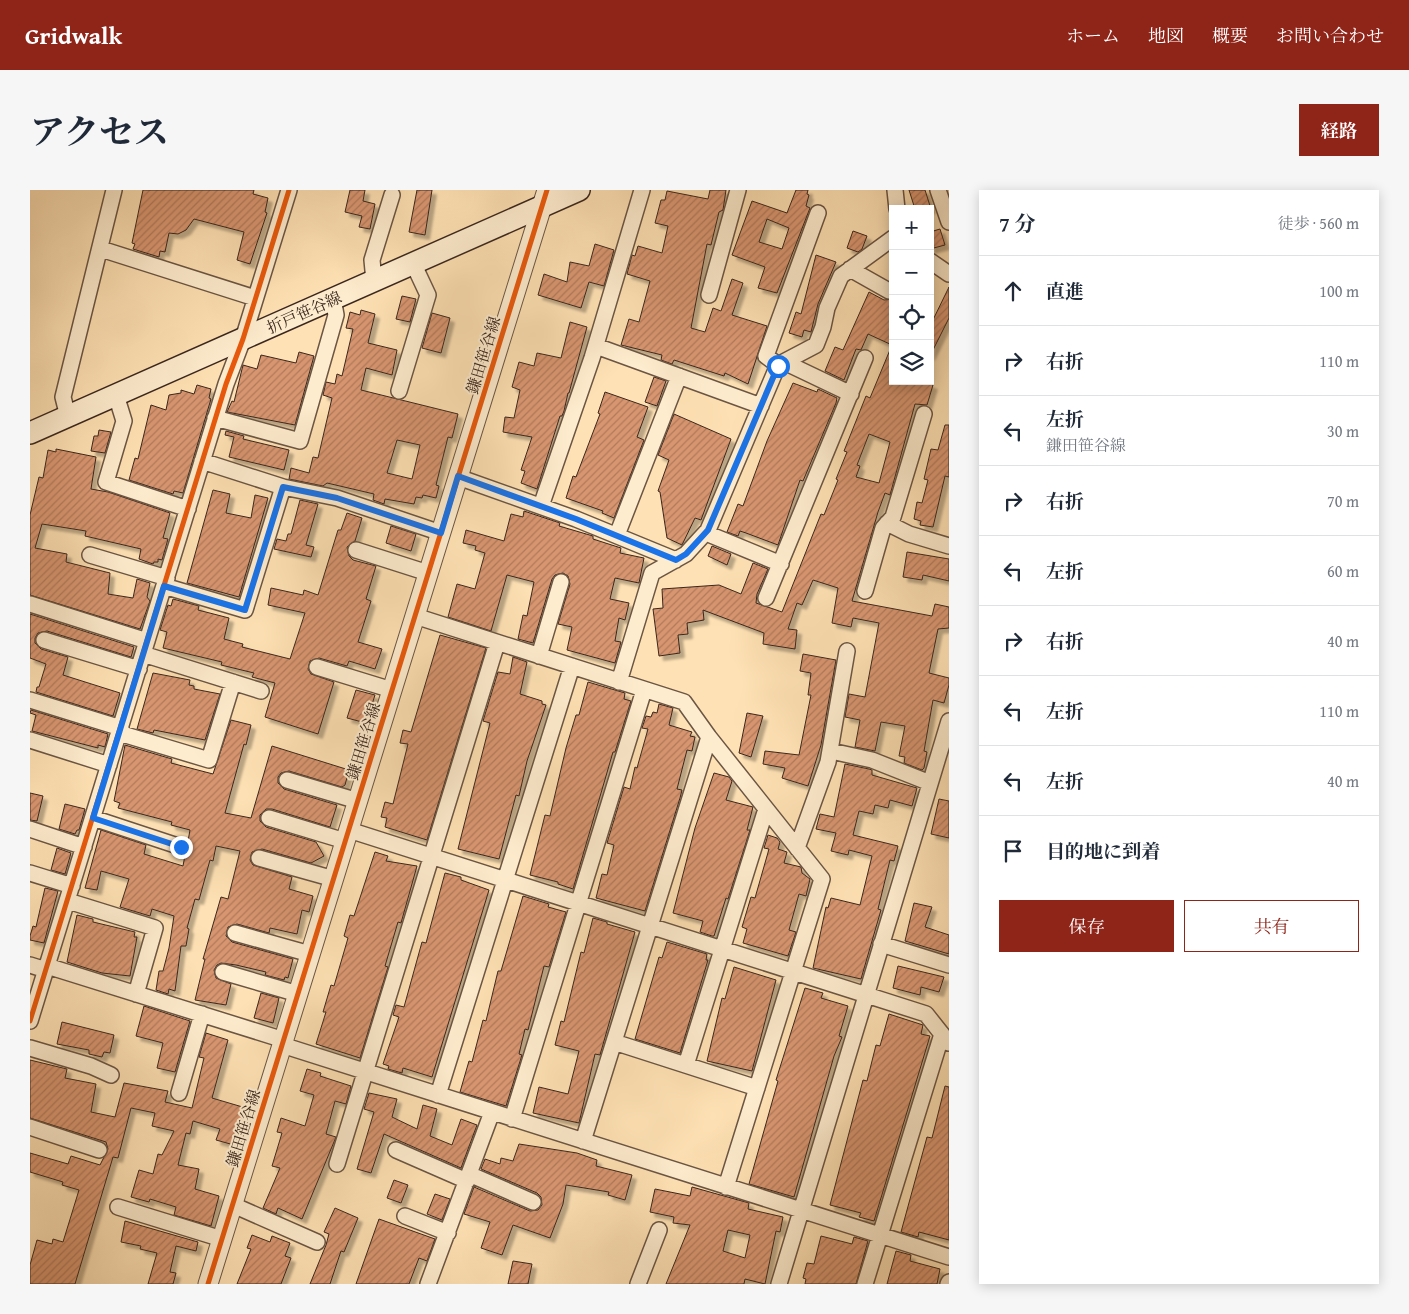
<!DOCTYPE html>
<html lang="ja">
<head>
<meta charset="utf-8">
<style>
  body { margin:0; font-family:"Gentium Book Plus","Noto Serif JP",serif; background:#f6f6f7; color:#1f2937 }
  .controls { position:absolute; right:15px; top:15px; display:grid; overflow:hidden; border-radius:0px; box-shadow:0 2px 12px #0003 }
  .controls button { width:45px; height:45px; display:grid; place-items:center; padding:0; border:0; border-bottom:1px solid #e0e1e3; background:#fff; color:#1f2937; font:25px sans-serif }
  .stop { position:absolute; width:15px; height:15px; margin:-11px; border:4px solid #1a73e8; border-radius:50%; background:#fff }
  .stop.end { background:#1a73e8; border-color:#fff; box-shadow:0 1px 5px #0008 }
  .list { margin:0; padding:0; list-style:none }
  h2 { display:flex; justify-content:space-between; align-items:center; height:65px; margin:0; padding:0 20px; font-size:21px }
  h2 small { font-size:16px; font-weight:400; color:#747a83 }
  .list li { display:grid; grid-template-columns:32px 1fr auto; gap:15px; align-items:center; box-sizing:border-box; height:70px; padding:0 20px; border-top:1px solid #e0e1e3 }
  .list b { display:block; font-size:19px; white-space:nowrap }
  .list p { margin:0; font-size:16px; white-space:nowrap; color:#747a83 }
  .list em { font-size:16px; font-style:normal; color:#747a83 }
  .actions { display:flex; gap:10px; padding:15px 20px }
  .actions a { flex:1; padding:11px 0; border:1px solid #8f2418; border-radius:0px; text-align:center; font-size:18px; color:#8f2418 }
  .actions .main { background:#8f2418; color:#fff }
  .icon { flex:none; width:28px; height:28px; fill:none; stroke:currentColor; stroke-width:2; stroke-linecap:round; stroke-linejoin:round }
  .map { position:relative; flex:none; width:919px; height:1094px; overflow:hidden; border-radius:0px }
  header { display:flex; align-items:center; gap:30px; box-sizing:border-box; height:70px; padding:0 25px; background:#8f2418; color:#fff }
  header strong { font-size:24px }
  nav { display:flex; gap:28px; margin-inline-start:auto; font-size:18px }
  .intro { display:flex; align-items:center; justify-content:space-between; box-sizing:border-box; height:120px; padding:0 30px }
  h1 { margin:0; font-size:35px }
  .button { padding:12px 22px; border-radius:0px; background:#8f2418; color:#fff; font-size:18px; font-weight:700 }
  main { display:flex; gap:30px; padding:0 30px }
  aside { flex:1; background:#fff; border-radius:0px; box-shadow:0 2px 12px #0003 }
  .map>svg:first-child { display:block }
  .building { fill:url(#building-hatch); stroke:#3a261d; fill-rule:evenodd; filter:url(#shadow) }
  .lines { fill:none; stroke-linecap:round; stroke-linejoin:round }
  .minor-casing { stroke:#6b5543; stroke-width:18 }
  .tertiary-casing { stroke:#6b5543; stroke-width:21 }
  .secondary-casing { stroke:#3a261d; stroke-width:24 }
  .minor { stroke:#feecce; stroke-width:15 }
  .tertiary { stroke:#feecce; stroke-width:19 }
  .secondary { stroke:#feecce; stroke-width:21 }
  .cycleway-casing { stroke:#feecce; stroke-width:8 }
  .cycleway { stroke:#e8590c; stroke-width:5 }
  .route { stroke:#1a73e8; stroke-width:6 }
  .labels { text-anchor:middle; dominant-baseline:central; stroke-width:4; stroke-linejoin:round; paint-order:stroke }
  .street-label { font-size:16px; fill:#3a261d; stroke:#feecce }
</style>
</head>
<body>
<header>
<strong>Gridwalk</strong>
<nav><a>ホーム</a><a>地図</a><a>概要</a><a>お問い合わせ</a></nav>
</header>
<div class="intro"><h1>アクセス</h1><a class="button">経路</a></div>
<main>
<div class="map">
<svg width="919" height="1094" viewBox="0 0 919 1094">
  <defs>
    <pattern id="building-hatch" width="6" height="6" patternUnits="userSpaceOnUse" patternTransform="scale(1.25)"><rect width="6" height="6" fill="#d89670"/><path d="M-1 1l2-2M0 6l6-6M5 7l2-2" fill="none" stroke="#b07a5b"/></pattern>
    <filter id="shadow"><feDropShadow dx="4.5" dy="4.5" stdDeviation="1" flood-color="#0004"/></filter>
  </defs>
  <rect width="100%" height="100%" fill="#fee1b4"/>
  <filter id="stains"><feTurbulence type="fractalNoise" baseFrequency=".004" numOctaves="4"/><feColorMatrix values="0 0 0 0 .2 0 0 0 0 .09 0 0 0 0 .02 0 0 0 .5 -.17"/></filter>
  <radialGradient id="worn" r=".72"><stop offset=".6" stop-color="#630" stop-opacity="0"/><stop offset="1" stop-color="#630" stop-opacity=".3"/></radialGradient>
  <path class="building" d="M113,0H224L223,4L238,8L235,22L237,23L220,74L207,70L214,42L164,29L156,40L148,44L139,43L135,62L130,61L129,67L103,59L105,54L102,53Z
    M320,0H335L333,11L345,14L340,39L329,37L332,26L315,22Z
    M387,0H402L395,45L379,42Z
    M680,0H696L693,20L689,22L681,55L677,54L661,138L675,142L683,118L691,121L702,89L713,93L702,125L737,136L718,194L695,183L694,186L644,170L642,174L631,170L632,165L591,155L599,129L609,132L620,91L597,84L602,65L605,66L608,56L632,63L638,36L625,33L631,10H635L637,1L678,9Z
    M766,0H778L777,4L779,5L776,16L780,18L747,103L728,98L735,77L702,65L722,11L757,23ZM737,29L759,38L752,59L729,52Z
    M879,0H895L901,19H885Z
    M910,39L915,55L900,59V42Z
    M823,41L837,46L832,59L828,62L817,58Z
    M565,54L584,60L574,96L559,92L551,118L508,105L514,84L537,92L540,72L559,76Z
    M786,65L806,72L788,114L781,142L774,140L772,147L759,143L766,122L771,124Z
    M919,97V128L900,166V136Z
    M839,102L854,110L863,109V191H891L903,195L897,215L885,214L860,305L855,303L848,322L822,411L902,426L905,414L919,417V438L908,439L899,483L919,488V495L914,513L903,510L894,561L897,562L894,578L892,580L874,573L875,567L869,566L875,536L851,532L845,561L825,557L830,530L815,527L819,504L835,507L849,433L823,428L821,437L802,433L808,398L783,390L772,415L767,413L758,439L767,440L765,459L733,454L734,443L673,420L674,430L657,433L658,444L648,445L650,463L629,466L623,419L633,418L632,399L689,395L711,404L723,373L738,379L727,404L726,413L752,422L791,324L794,325L808,290L806,289L817,262L814,261L836,206L840,208L862,155L838,144L831,160L826,159L814,190L795,181L805,157L813,160ZM839,244L860,252L849,293L826,287L830,276L827,275Z
    M372,106L386,109L380,132L366,129Z
    M331,120L345,124L338,153L367,160L362,185L336,178L331,200L428,224L422,248L418,247L406,295L409,296L406,308L393,305L392,308L386,307L384,314L355,309L354,314L343,310L344,304L297,293L293,296L259,289L261,278L279,283L283,267L288,268L302,208L293,205L296,192L305,194L307,184L312,186L323,139L316,138L320,122L330,125ZM367,250L390,255L382,289L357,283Z
    M402,123L420,128L411,163L392,158Z
    M540,132L557,137L539,203H538L534,221L532,226H530L507,299L491,293L495,281L491,280L502,247L473,242L475,227L484,228L490,200L482,197L489,172L504,176L507,163L531,168Z
    M269,162L284,166L265,235L197,222L202,211L204,212L213,175L227,179L231,165L266,173Z
    M624,187L636,191L627,216L615,212Z
    M763,193L787,202L788,199L807,208L806,213L773,291L770,290L748,355L716,343L710,341L708,346L697,342L708,314L713,316L737,251Z
    M167,195L181,199L179,208L181,209L153,303L144,301L143,304L99,290L105,268L108,269L121,215L136,220L139,205L151,203V200L164,204Z
    M575,202L618,217L607,247L614,250L584,328L572,323L573,321L536,308L543,286L546,287L570,224L568,223Z
    M644,224L701,249L671,330L665,328L652,355L637,348L630,302L628,301L639,270L628,265Z
    M915,235H919V287L915,286L903,337L890,335L891,331L884,329L887,312L892,313L898,290L894,289L901,259L908,260Z
    M69,240L81,242L75,263L61,261L64,246H68Z
    M196,241L214,246L213,249L259,260L254,280L199,267L204,247L195,245Z
    M26,259L66,267L61,299L78,302L140,323L133,348L138,349L132,370L128,369V372H124L123,374L109,369L111,359L55,346L56,341L12,334L5,358L37,364L36,372L80,383L78,404L103,408L107,389L120,393L117,407L120,411L110,439L0,405V325L9,287L13,288L18,260L26,262Z
    M183,300L200,304L196,323L221,328L225,305L238,308L209,407L157,393Z
    M270,310L288,314L276,355L284,357L281,367L244,359L247,349L256,351L258,344H261Z
    M494,321L530,333L529,336L563,346V349L591,358L590,363L614,368L609,393L585,388L580,409L599,413L595,430L589,428L585,451L591,452L585,473L537,460L542,437L528,434L540,394L538,386L533,383L525,385L522,389L503,453L488,449L493,425L497,426L504,392L477,385L461,441L418,427L427,394L445,399L455,363L445,360L446,356L433,353L436,340L474,351L481,324L493,327Z
    M317,323L332,328L325,351L317,357L319,366L323,370L346,376L336,409L341,411L328,452L352,459L345,479L319,471L317,476L289,468L280,471L278,479L281,484L304,492L288,544L235,527L245,493L222,487L224,483L191,475L192,472L133,458L137,442L130,440L138,415L141,416L143,409L169,416L168,420L199,428L194,449L213,454L212,457L260,469L275,423L238,415L241,398L273,405L274,400L288,405L308,340H311Z
    M361,336L386,344L381,361L356,353Z
    M682,356L701,364L697,375L678,366Z
    M877,362L919,369V391L893,385L892,390L873,387Z
    M0,424L104,457L101,467L17,441L8,443L5,448V453L11,459L38,467L33,485L90,503L83,526L6,502L7,497H9L16,474L0,468Z
    M410,445L456,458L397,650L355,637L357,628L351,627L355,612L363,614L378,554L370,553L373,540L381,542Z
    M773,464L806,470L791,555L778,596L752,588L755,578L733,574L735,561L769,565L781,505H778L781,483L770,481Z
    M483,467L497,472L490,504L512,511V514L516,515L497,571L489,606L486,605L469,669L428,659L460,533L453,531L468,482L480,484Z
    M123,483L160,490L159,495L164,496V499L190,504L175,550L124,540L123,543L107,539Z
    M558,492L595,503L594,509L601,511L585,562H583L543,699L528,694V692L500,685L515,625L520,626L536,558L546,525H549Z
    M326,500L345,505L336,533L317,528Z
    M629,514L643,518L639,535L662,542L660,546L665,547L662,561L657,560L647,599L652,600L650,608L615,721L566,708L572,684L577,685L584,655L577,653L594,597L600,599L605,577L607,578L618,539L612,538L616,526L621,527L623,522L627,523Z
    M1,520L78,544L75,557L68,555V558L2,541L6,525L0,523Z
    M717,523L733,526L721,567L709,563Z
    M201,530L221,535L216,555L214,554L195,623L221,628L242,556L319,580L315,595L312,597L259,581L251,583L248,587V593L254,599L307,615L300,637L242,619H236L230,625V631L236,637L286,652L294,666L281,673L232,659L222,662L220,670L223,675L262,687L259,699L283,706L279,722L272,720L267,744L240,738L239,743L207,734L198,737L196,746L202,752L263,769L258,788L255,787L254,790L235,785L236,782L206,775L191,773L187,775L184,780L186,788L201,794L196,815L165,810L175,769H173L191,707L198,709L210,661L186,656L183,671L180,670L169,710L165,709L157,738L159,739L156,756H151L145,801L139,799L138,804L126,800L129,781H133L139,758L144,726L122,719L120,726L90,717L99,689L71,681L67,700L55,698L71,640L116,655L114,664L153,676L155,665L160,659L158,651L160,640L141,635L142,632L88,618L90,613L84,611L95,555L142,569L141,573L183,584Z
    M815,574L839,579L842,580V585L887,598L882,616L860,610L858,618L845,615L843,624L829,621L823,645L868,656L864,671L860,670L848,719L851,720L831,789L783,778L796,717L798,718L801,708L830,715L842,666L819,660L818,665L801,661L806,643L786,639L790,624L804,627Z
    M684,583L699,587L702,591L696,610L723,617L717,640H720L698,709L696,708L684,746H682L670,742L673,731L643,723L665,638Z
    M0,603L13,606L7,631L0,630Z
    M909,609L919,611V648L901,644Z
    M35,614L55,619L49,640H47L45,644L29,639Z
    M738,645L747,648L750,652L748,659L757,662L754,673L771,677L772,683L780,689L776,706L769,704L759,740L766,742L758,766L713,753L717,739L712,737L721,707L725,708L739,659L734,658Z
    M27,658L41,663L35,684L21,680Z
    M345,662L358,666L356,671L387,676L371,733L368,732L355,776L358,777L330,868L286,854L296,822H293L301,795L304,796L318,748L314,746L320,725L324,726Z
    M415,683L431,687V690L459,700L402,887L373,878L372,883L358,879L359,876L353,874L369,827L363,825L366,815L374,817L392,752L396,753Z
    M15,698L28,701L14,753L0,750V746L3,736L6,737Z
    M493,706L519,714L518,717L536,722L519,777L514,776L498,840L495,839L489,864L492,865L476,916L430,902L439,871L442,872L453,830L456,831L468,781H471Z
    M884,713L902,717L895,737L919,745V764L875,751Z
    M47,725L63,729V732L105,742L104,747H107L100,786L72,783L37,772Z
    M563,728L577,732V734L605,742L570,865L565,864L549,933L503,923L509,897L538,904L549,861L525,855L531,831L534,832L551,762L554,763Z
    M637,752L677,764L676,770H678L650,863L605,849L629,767L632,768Z
    M868,776L914,787L909,802L891,797L890,805L863,798Z
    M704,777L746,790L722,881L677,871L692,808L695,809Z
    M775,798L793,803L791,808L818,816L809,846L812,847L804,866L764,1007L719,994L748,891L746,890Z
    M231,803L249,808L243,833L224,828Z
    M114,816L160,831L145,882L127,878L133,853L106,846Z
    M859,824L893,835L891,844L900,846L844,1031L829,1027L831,1023L800,1015L833,890L837,891L846,855L850,856Z
    M32,832L84,845L80,863L74,862L72,867L59,864V860L27,854Z
    M176,843L198,850L182,908L216,918L204,955L186,950L190,939L163,931L160,944L156,943L148,975L169,979L165,999L189,1006L181,1036L144,1025L146,1017L120,1009L119,1012L101,1007L109,980L123,984L128,964L132,965L144,941L122,936L125,923L101,918L88,968L83,967L45,1094H0V1075L7,1050L22,1054L23,1049L33,1052L49,1000L32,995L33,992L0,982V963L38,974L41,966L70,975L78,959L76,952L0,928V870L37,879L35,888L66,894L61,922L85,927L94,893L138,901L135,912L162,918L174,868L169,867Z
    M277,879L291,883L290,886L321,896L316,914L305,911L296,944L306,947L272,1029L248,1018L246,1024L233,1018L250,978L242,976L252,943L247,942L251,928L275,936L284,905L270,901Z
    M915,896L919,897V1050L889,1042L888,1047L871,1042L897,947L902,948Z
    M339,903L367,909L362,927L387,939L393,915L407,919L400,946L422,955L431,929L447,935L431,978L354,944L341,983L327,979L344,922L334,919Z
    M489,954L547,963L567,970L566,976L602,985L595,1010L578,1005L579,1002L536,995L533,1014L520,1048L483,1035L472,1065L451,1058L460,1032L434,1024L444,997L500,1021L508,1020L512,1015L511,1007L507,1003L451,979L455,969L470,974L471,968L483,971Z
    M364,990L378,995L371,1013L357,1008Z
    M662,997L719,1013L718,1019L753,1027L750,1042L746,1041L735,1094L715,1089L714,1094H636L660,1035L643,1033L644,1027L620,1022L625,999L660,1006ZM698,1040L720,1045L715,1068L693,1061Z
    M405,1004L420,1009L412,1030L397,1024Z
    M305,1018L328,1028L314,1062L311,1061L300,1094H280L296,1055L299,1044L294,1042Z
    M349,1029L405,1049L397,1071L389,1068L379,1094H326Z
    M95,1031L168,1052L166,1061L146,1056L140,1082L146,1083L143,1094H118L127,1063L110,1059L111,1056L91,1052Z
    M222,1045L240,1052L242,1046L260,1053L255,1066L261,1068L251,1094H207L221,1059L217,1058Z
    M791,1046L822,1054L824,1047L838,1051L826,1094H775L776,1089L773,1088L777,1073L784,1074Z
    M866,1061L881,1065L880,1071L910,1079L907,1094H857Z
    M483,1071L502,1074L498,1094H478Z"/>
  <g class="lines">
    <defs>
      <path id="minor" d="M865,0L867,19
        M908,0L919,32
        M71,59L225,108
        M900,71L919,84
        M820,79L859,101
        M344,91L342,70L362,5
        M679,105L708,0
        M566,156L731,216
        M754,172L821,204
        M748,175L736,166L788,23
        M369,201L398,105L383,73
        M86,205L94,231L76,292L158,319
        M38,227L33,207L84,0
        M185,228L270,251L306,125L303,109
        M428,287L546,329L646,370
        M253,297L307,308L411,343
        M511,316L562,168L612,0
        M857,333L879,344L919,356
        M676,343L751,374
        M587,345L649,186
        M326,360L398,383
        M60,365L137,388
        M134,396L215,420L253,297L172,271
        M835,401L853,338L863,327L894,224
        M736,408L835,168
        M0,414L117,451
        M385,426L654,512L679,547L792,689L696,997
        M14,450L109,479
        M113,464L231,501
        M509,466L531,392
        M287,477L362,500
        M589,492L622,383L656,364L678,340L748,175L786,155L793,137L797,118L811,86L863,48
        M0,510L91,538
        M89,543L179,570L203,492
        M0,550L79,575
        M801,561L842,570L900,593
        M257,590L328,611
        M63,628L151,657
        M239,628L315,651
        M0,639L54,657
        M319,640L896,824L919,853
        M767,658L798,572L817,461
        M229,668L304,689
        M0,683L42,696
        M38,711L125,738L106,804
        M205,743L280,764
        M851,754L919,775
        M0,775L16,780
        M17,776L254,850
        M193,782L268,804
        M0,831L196,194L213,149L259,0
        M584,852L727,898
        M252,855L919,1067
        M0,858L61,876L81,885
        M656,875L736,619
        M149,903L172,824
        M408,905L542,476
        M482,929L614,500
        M0,937L69,960
        M553,951L679,547
        M366,960L437,991
        M307,974L467,453
        M439,984L503,1012
        M203,1015L287,1052
        M88,1017L192,1049
        M375,1026L418,1043
        M398,1094L462,922
        M608,1094L629,1040
        M749,1094L919,531
        M835,1094L912,844
        M918,1094L919,1092"/>
      <path id="tertiary" d="M178,1094L517,0"/>
      <path id="secondary" d="M0,243L549,0"/>
    </defs>
    <use href="#minor" class="minor-casing"/>
    <use href="#tertiary" class="tertiary-casing"/>
    <use href="#secondary" class="secondary-casing"/>
    <use href="#minor" class="minor"/>
    <use href="#tertiary" class="tertiary"/>
    <use href="#secondary" class="secondary"/>
    <defs>
      <path id="cycleway" d="M0,831L196,194L213,149L259,0
        M178,1094L517,0"/>
    </defs>
    <use href="#cycleway" class="cycleway-casing"/>
    <use href="#cycleway" class="cycleway"/>
  </g>
  <g class="lines">
    <path class="route" d="M151,657L63,628L134,396L215,420L253,297L307,308L411,343L428,286L546,329L646,370L656,364L678,340L748,176"/>
  </g>
  <g class="labels">
    <g class="street-label">
      <text transform="translate(274 122) rotate(-24)">折戸笹谷線</text>
      <text transform="translate(453 165) rotate(-73)">鎌田笹谷線</text>
      <text transform="translate(333 551) rotate(-73)">鎌田笹谷線</text>
      <text transform="translate(213 938) rotate(-73)">鎌田笹谷線</text>
    </g>
  </g>
  <rect width="100%" height="100%" filter="url(#stains)"/>
  <rect width="100%" height="100%" fill="url(#worn)"/>
</svg>
<div class="controls">
<button>+</button>
<button>−</button>
<button><svg class="icon" aria-label="locate" viewBox="0 0 24 24"><circle cx="12" cy="12" r="6"/><path d="M12 2v4M12 18v4M2 12h4M18 12h4"/></svg></button>
<button><svg class="icon" aria-label="layers" viewBox="0 0 24 24"><path d="M12 4l9 5-9 5-9-5zM3 14l9 5 9-5"/></svg></button>
</div>
<div class="stop" style="left:748px;top:176px"></div>
<div class="stop end" style="left:151px;top:657px"></div>
</div>
<aside>
<h2>7 分<small>徒歩 · 560 m</small></h2>
<ul class="list">
<li><svg class="icon" aria-label="ahead" viewBox="0 0 24 24"><path d="M12 20V5M6 11l6-6 6 6"/></svg><div><b>直進</b></div><em>100 m</em></li>
<li><svg class="icon" aria-label="right" viewBox="0 0 24 24"><path d="M7 20v-9h11M14 6l5 5-5 5"/></svg><div><b>右折</b></div><em>110 m</em></li>
<li><svg class="icon" aria-label="left" viewBox="0 0 24 24"><path d="M17 20v-9H6M10 6l-5 5 5 5"/></svg><div><b>左折</b><p>鎌田笹谷線</p></div><em>30 m</em></li>
<li><svg class="icon" aria-label="right" viewBox="0 0 24 24"><path d="M7 20v-9h11M14 6l5 5-5 5"/></svg><div><b>右折</b></div><em>70 m</em></li>
<li><svg class="icon" aria-label="left" viewBox="0 0 24 24"><path d="M17 20v-9H6M10 6l-5 5 5 5"/></svg><div><b>左折</b></div><em>60 m</em></li>
<li><svg class="icon" aria-label="right" viewBox="0 0 24 24"><path d="M7 20v-9h11M14 6l5 5-5 5"/></svg><div><b>右折</b></div><em>40 m</em></li>
<li><svg class="icon" aria-label="left" viewBox="0 0 24 24"><path d="M17 20v-9H6M10 6l-5 5 5 5"/></svg><div><b>左折</b></div><em>110 m</em></li>
<li><svg class="icon" aria-label="left" viewBox="0 0 24 24"><path d="M17 20v-9H6M10 6l-5 5 5 5"/></svg><div><b>左折</b></div><em>40 m</em></li>
<li><svg class="icon" aria-label="arrive" viewBox="0 0 24 24"><path d="M6 21V4h12l-3 4 3 4H6"/></svg><div><b>目的地に到着</b></div></li>
</ul>
<div class="actions"><a class="main">保存</a><a>共有</a></div>
</aside>
</main>
</body>
</html>
